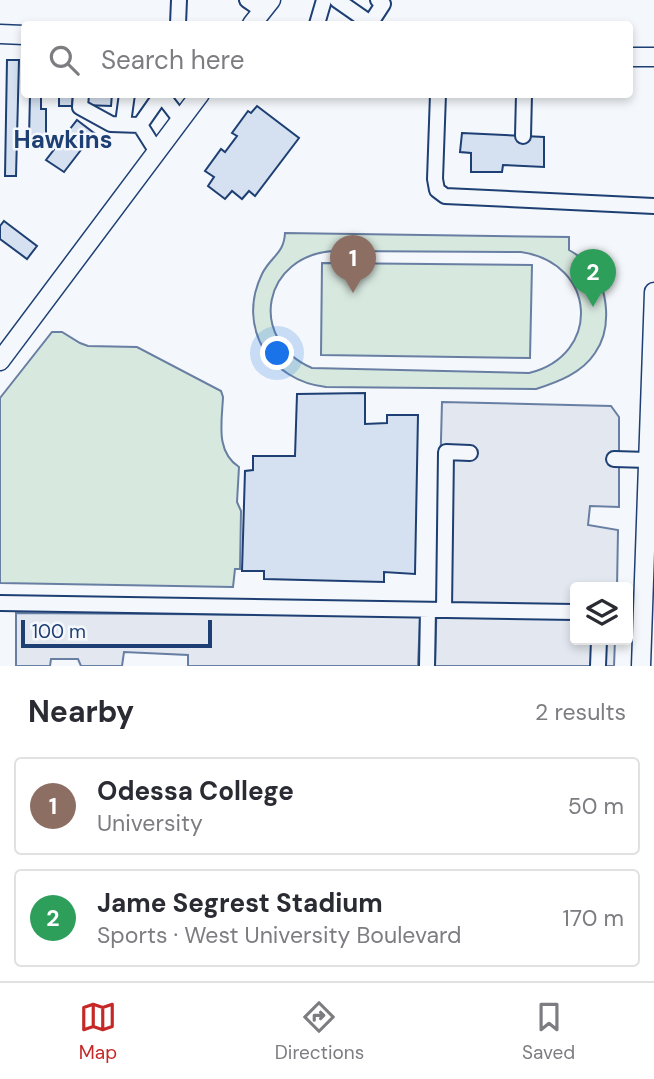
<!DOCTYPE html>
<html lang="en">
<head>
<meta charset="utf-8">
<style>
  body { margin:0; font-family:"DM Sans",sans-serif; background:#f7f7f7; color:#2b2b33 }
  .controls { position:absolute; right:21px; bottom:21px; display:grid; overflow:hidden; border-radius:7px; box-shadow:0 4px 10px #0003 }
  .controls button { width:63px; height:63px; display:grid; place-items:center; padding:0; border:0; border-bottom:2px solid #e1e1e2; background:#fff; color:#2b2b33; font:35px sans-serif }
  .scale { position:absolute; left:21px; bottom:18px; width:191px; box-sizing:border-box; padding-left:7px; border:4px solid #1d3f73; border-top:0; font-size:19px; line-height:24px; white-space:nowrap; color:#1d3f73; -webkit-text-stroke:5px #f4f7fb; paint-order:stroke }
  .you { position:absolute; left:278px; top:354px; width:24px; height:24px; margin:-18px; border:5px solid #fff; border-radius:50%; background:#1a73e8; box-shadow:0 0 0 10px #1a73e833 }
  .badge { display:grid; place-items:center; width:46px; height:46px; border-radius:50%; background:#c62828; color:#fff; font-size:23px; font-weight:700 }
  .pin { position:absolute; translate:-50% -58px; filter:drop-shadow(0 2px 4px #0008) }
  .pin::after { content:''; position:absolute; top:37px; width:24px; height:21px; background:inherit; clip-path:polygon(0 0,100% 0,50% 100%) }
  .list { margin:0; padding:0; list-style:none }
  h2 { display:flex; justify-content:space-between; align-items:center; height:91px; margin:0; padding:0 28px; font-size:30px }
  h2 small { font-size:23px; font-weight:400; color:#7c7c81 }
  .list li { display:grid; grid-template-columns:46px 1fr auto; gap:21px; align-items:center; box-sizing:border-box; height:98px; margin:0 14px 14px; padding:0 14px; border:2px solid #e1e1e2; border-radius:7px }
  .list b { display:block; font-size:26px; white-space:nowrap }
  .list p { margin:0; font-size:23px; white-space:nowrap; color:#7c7c81 }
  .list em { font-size:23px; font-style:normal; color:#7c7c81 }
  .icon { flex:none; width:38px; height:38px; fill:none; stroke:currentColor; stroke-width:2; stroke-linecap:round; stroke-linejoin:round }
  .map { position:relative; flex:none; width:654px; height:666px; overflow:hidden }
  .search { position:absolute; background:#fff; box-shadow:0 4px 10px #0003; left:21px; right:21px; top:21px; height:77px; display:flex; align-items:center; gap:18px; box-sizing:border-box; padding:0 24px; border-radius:7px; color:#7c7c81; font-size:26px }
  .sheet { height:315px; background:#fff }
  nav { display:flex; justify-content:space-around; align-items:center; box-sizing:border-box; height:98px; border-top:2px solid #e1e1e2; background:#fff; font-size:19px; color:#7c7c81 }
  nav a { display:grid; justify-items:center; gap:4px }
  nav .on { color:#c62828 }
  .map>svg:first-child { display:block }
  .green { fill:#d7e8df; stroke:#687fa3; stroke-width:2; fill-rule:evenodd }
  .parking { fill:#e3e8f0; stroke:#687fa3; stroke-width:2 }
  .building { fill:#d5e0f0; stroke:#1d3f73; stroke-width:2 }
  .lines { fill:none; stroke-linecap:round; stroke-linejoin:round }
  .minor-casing { stroke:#1d3f73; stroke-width:18 }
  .major-casing { stroke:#1d3f73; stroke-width:21 }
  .minor { stroke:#f4f7fb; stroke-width:14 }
  .major { stroke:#f4f7fb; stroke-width:18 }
  .labels { text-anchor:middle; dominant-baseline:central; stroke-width:5; stroke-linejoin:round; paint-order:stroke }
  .neighbourhood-label { font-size:24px; font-weight:bold; fill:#1d3f73; stroke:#f4f7fb }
</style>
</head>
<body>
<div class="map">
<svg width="654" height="666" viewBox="0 0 654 666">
  <rect width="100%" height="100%" fill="#f4f7fb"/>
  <path class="green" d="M285,233L569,237V250C576,254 584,259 590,266C609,289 612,329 595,353C582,373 558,382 536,389L326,387C270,381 236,327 262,274C271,256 284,254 285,233ZM335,251L521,252C597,263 602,355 529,373L312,368C246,339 263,254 335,251Z
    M322,263L532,265L530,358L321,355Z
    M52,332H62L80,343L88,346L137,347L221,391L223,397C222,422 215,451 239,467L237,502L241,511L240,569H235L233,587L0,583V398Z"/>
  <path class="parking" d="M442,402L611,406L619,417V507L590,506L588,525L618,530L617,587H575V640H615L614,666H435Z
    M16,613L420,616L418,666H188V655L124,652L122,666H81L78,659H51L50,666H16Z"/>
  <path class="building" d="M7,60H19L16,176H5Z
    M30,94H41V109H46V139L29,138Z
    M59,94H73L72,106H59Z
    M85,94H112L111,106L84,105Z
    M257,106L299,138L255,196L249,191L242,199L232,191L225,199L208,186L214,177L205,171L221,149L225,152L237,136L232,133L248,111L251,113Z
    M77,120L94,133L64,172L46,160Z
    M462,133L544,137V167L503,165L502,172H471V153L460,152Z
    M4,221L37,246L27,259L0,239V226Z
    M365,393V424L387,423V415H418L415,574L384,572V582L264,579V571H242L245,471L253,470V456H295L297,394Z"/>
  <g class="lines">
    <defs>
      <path id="minor" d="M247,0L263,11
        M337,0L370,23
        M178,24L179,0
        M317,24L324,0
        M370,24L383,4L378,0
        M81,94L80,107L111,124L140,125L161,95
        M161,94L181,120
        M438,94L435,179L437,190L445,196L654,206
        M123,123L127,94
        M140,125L157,152
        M523,136L524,94
        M614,459L648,460
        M0,603L575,612
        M444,610L446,452L470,453
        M427,666L428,610
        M598,666L599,640"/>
      <path id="major" d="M252,24L271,0
        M0,34L24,35
        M630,57H654
        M0,361L200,94
        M641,666L654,292"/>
    </defs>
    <use href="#minor" class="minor-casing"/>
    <use href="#major" class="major-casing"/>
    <use href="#minor" class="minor"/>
    <use href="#major" class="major"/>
  </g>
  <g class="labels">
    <g class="neighbourhood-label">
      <text x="63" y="139">Hawkins</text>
    </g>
  </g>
</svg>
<div class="controls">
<button><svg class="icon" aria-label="layers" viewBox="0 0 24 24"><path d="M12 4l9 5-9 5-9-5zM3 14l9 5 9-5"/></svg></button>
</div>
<div class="scale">100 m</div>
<div class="you"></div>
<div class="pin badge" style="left:353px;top:293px;background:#8d6e63">1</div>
<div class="pin badge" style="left:593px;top:307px;background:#2e9e5b">2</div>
<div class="search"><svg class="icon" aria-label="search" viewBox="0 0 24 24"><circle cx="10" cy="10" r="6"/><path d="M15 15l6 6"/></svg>Search here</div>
</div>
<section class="sheet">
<h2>Nearby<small>2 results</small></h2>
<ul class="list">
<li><span class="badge" style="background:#8d6e63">1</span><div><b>Odessa College</b><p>University</p></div><em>50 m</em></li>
<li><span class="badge" style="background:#2e9e5b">2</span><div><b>Jame Segrest Stadium</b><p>Sports · West University Boulevard</p></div><em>170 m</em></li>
</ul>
</section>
<nav>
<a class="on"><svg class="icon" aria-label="map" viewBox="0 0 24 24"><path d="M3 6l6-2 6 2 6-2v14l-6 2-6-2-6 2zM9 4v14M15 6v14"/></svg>Map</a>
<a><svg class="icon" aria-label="directions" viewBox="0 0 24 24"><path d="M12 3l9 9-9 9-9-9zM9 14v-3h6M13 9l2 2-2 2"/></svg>Directions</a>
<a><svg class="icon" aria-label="saved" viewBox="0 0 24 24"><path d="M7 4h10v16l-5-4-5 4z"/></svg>Saved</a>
</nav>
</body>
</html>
